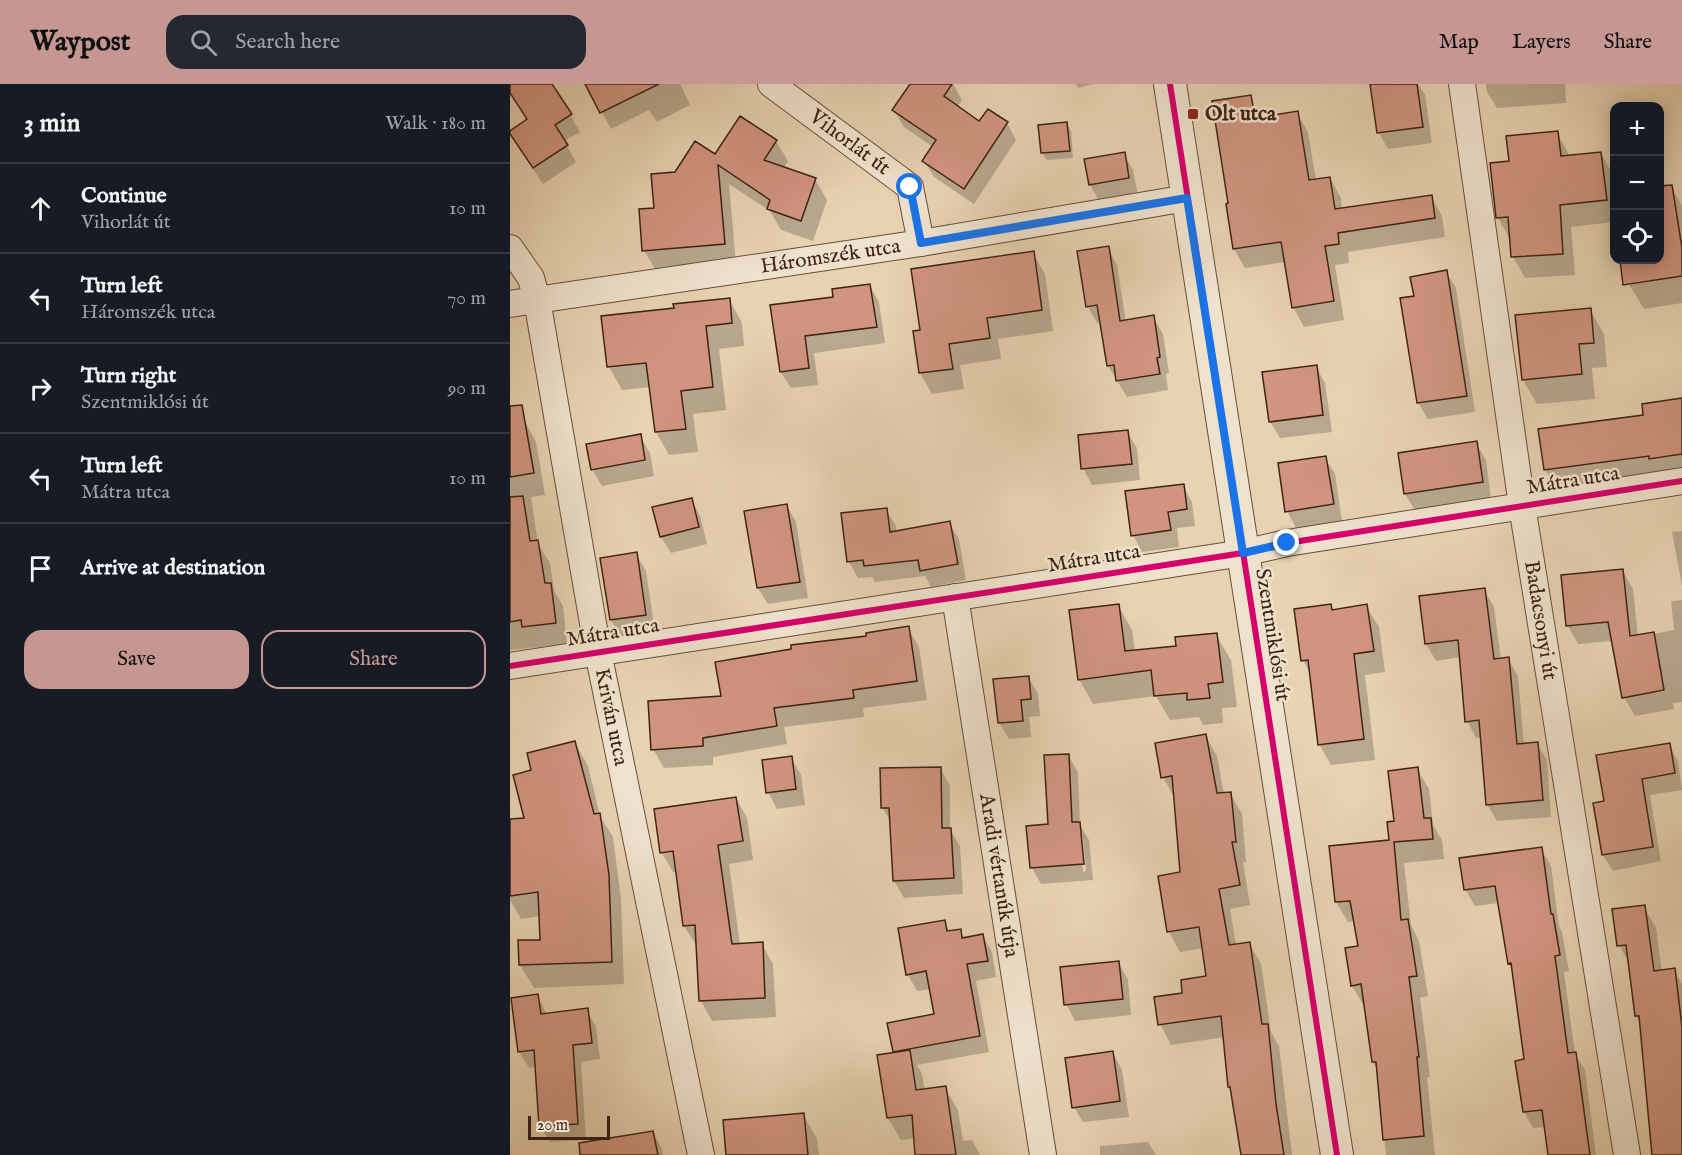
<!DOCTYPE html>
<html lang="en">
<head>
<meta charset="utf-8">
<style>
  body { margin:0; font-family:"IM FELL English",serif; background:#242831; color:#f1f3f6 }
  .controls { position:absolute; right:18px; top:18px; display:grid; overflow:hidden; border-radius:12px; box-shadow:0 3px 15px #0003 }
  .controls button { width:54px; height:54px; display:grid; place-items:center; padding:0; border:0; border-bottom:2px solid #363941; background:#171b24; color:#f1f3f6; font:30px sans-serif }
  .scale { position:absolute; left:18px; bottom:15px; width:82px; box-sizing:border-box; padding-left:6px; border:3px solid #3f2311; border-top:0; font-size:16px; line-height:21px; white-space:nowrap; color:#3f2311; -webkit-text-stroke:4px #efe2cd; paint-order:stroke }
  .stop { position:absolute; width:18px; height:18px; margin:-14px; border:4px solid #1a73e8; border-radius:50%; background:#fff }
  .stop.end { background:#1a73e8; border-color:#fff; box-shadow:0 2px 6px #0008 }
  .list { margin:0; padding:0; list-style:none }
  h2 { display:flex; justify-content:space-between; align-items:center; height:78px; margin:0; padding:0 24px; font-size:26px }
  h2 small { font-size:20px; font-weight:400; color:#9ea1a6 }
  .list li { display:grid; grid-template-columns:39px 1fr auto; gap:18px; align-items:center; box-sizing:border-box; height:90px; padding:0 24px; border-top:2px solid #363941 }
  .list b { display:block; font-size:22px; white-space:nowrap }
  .list p { margin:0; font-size:20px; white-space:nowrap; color:#9ea1a6 }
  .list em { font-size:20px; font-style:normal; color:#9ea1a6 }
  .actions { display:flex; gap:12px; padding:18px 24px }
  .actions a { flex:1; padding:14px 0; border:2px solid #c59692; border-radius:18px; text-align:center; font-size:21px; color:#c59692 }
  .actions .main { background:#c59692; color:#111 }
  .icon { flex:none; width:33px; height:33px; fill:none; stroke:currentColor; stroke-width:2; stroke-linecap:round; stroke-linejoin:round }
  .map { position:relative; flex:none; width:1172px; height:1071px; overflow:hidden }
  header { display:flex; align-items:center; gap:36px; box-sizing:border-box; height:84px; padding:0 30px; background:#c59692; color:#111 }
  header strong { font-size:28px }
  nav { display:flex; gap:33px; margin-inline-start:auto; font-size:21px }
  .search { width:420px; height:54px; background:#242831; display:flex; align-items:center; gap:15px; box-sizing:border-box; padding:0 21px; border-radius:18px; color:#9ea1a6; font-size:22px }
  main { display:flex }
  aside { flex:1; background:#171b24 }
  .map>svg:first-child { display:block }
  .shadow { fill:#0003; fill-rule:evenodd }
  .building { fill:#d19480; stroke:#3f2311; stroke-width:1.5 }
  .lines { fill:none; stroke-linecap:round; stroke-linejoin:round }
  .minor-casing { stroke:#694f39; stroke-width:28 }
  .tertiary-casing { stroke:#694f39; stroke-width:34 }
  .minor { stroke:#efe2cd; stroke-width:26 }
  .tertiary { stroke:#efe2cd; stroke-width:32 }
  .cycleway-casing { stroke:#efe2cd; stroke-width:10 }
  .cycleway { stroke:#d6006c; stroke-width:6 }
  .route { stroke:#1a73e8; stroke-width:8 }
  .poi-dot { fill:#8f2418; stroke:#efe2cd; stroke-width:2 }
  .labels { text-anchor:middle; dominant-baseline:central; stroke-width:5; stroke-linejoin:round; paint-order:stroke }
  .poi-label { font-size:21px; font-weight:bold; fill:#3f2311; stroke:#efe2cd; text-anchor:start }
  .street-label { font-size:21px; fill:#3f2311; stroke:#efe2cd }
</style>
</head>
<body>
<header>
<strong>Waypost</strong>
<div class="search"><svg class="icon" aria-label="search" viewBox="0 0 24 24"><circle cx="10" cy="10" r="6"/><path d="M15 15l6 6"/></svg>Search here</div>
<nav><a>Map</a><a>Layers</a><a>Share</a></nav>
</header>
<main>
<aside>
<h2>3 min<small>Walk · 180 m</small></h2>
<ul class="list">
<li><svg class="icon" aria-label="ahead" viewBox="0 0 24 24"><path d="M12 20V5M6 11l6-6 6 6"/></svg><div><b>Continue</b><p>Vihorlát út</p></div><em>10 m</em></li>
<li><svg class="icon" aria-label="left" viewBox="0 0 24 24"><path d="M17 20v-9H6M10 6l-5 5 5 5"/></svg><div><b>Turn left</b><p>Háromszék utca</p></div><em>70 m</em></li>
<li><svg class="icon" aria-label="right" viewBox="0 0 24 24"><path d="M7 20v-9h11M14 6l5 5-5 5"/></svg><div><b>Turn right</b><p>Szentmiklósi út</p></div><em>90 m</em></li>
<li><svg class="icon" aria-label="left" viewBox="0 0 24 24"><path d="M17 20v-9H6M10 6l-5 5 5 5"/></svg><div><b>Turn left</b><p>Mátra utca</p></div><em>10 m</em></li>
<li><svg class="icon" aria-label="arrive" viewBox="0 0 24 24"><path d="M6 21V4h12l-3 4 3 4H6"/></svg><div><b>Arrive at destination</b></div></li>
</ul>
<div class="actions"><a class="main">Save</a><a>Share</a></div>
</aside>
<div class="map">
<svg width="1172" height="1071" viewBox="0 0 1172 1071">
  <rect width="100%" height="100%" fill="#e7d2b2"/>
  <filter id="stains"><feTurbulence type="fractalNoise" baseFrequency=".00333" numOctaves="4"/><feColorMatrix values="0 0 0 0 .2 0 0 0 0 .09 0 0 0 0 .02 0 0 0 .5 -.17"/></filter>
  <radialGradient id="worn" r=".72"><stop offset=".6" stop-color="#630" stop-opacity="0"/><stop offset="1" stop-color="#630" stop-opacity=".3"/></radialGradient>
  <path class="shadow" d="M0,0H42L70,48L54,57L66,78L33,100L10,65L18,36L0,7Z
    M91,0H170L180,21L147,38L139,26L101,45L80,6Z
    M402,0H443L452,16L447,23L470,39H497L506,56L464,120L424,93L414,77L423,63L394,43L384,26Z
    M566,0H583L568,4Z
    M866,0H908L915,11L922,59L878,65L869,49Z
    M976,0H1055L1056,19L987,24L977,8Z
    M740,13L752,35L787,29L798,48L806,96L820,94L831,114L832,126L921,112L932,132L935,153L838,168L839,179L825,181L834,236L794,243L783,223L776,178L735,184L724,165L720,120Z
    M556,39L561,47L563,74L537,76L532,69Z
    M1047,48L1060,73L1091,69L1103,91L1104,138L1061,143L1065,191L1015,194L1003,173L1000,155L988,134L1000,78Z
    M266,57L278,77L273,85L305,95L317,116L303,157L271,146L260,127L219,100L226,180L146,187L134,166L146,125L166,89L206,73Z
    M614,70L623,86L628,111L589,117L580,101Z
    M1162,104L1172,122V219L1134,225L1119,200L1116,176H1150Z
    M598,164L607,181L616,238L643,233L653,250L659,289L656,290L658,306L617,313L598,282L591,238L587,239L578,223Z
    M523,169L535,190L543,247L488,255L491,275L450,281L454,305L422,310L410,289L405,248L412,247Z
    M936,188L946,204L965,328L918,335L908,319L906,213Z
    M360,202L369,218L375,259L304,269L308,301L281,304L271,288L262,222L325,214Z
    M219,215L232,239L234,262L209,265L216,326L183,330L188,368L159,371L146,348L141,303L112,306L99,283L166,225Z
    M1080,226L1094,250L1097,283L1082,284L1085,315L1027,320L1013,296Z
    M806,283L815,299L822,348L770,354L760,338Z
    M1172,316V391L1047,405L1036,386L1030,347L1135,332Z
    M14,336L26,358L35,411L21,413L28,460L40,479L44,506L53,522L57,560L0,566V338Z
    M617,348L627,364L630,396L582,401L573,384Z
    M130,352L140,369L144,392L92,402L82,385Z
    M966,359L976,376L981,415L905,426L895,410Z
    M815,374L825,390L832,437L786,444L777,427Z
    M673,402L682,418L685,442L667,444L669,463L632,468L623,451Z
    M181,415L190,432L197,460L161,469L151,453Z
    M277,422L286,438L298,514L258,520L248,504Z
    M376,426L386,442V448L439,439L449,455L456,496L421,503L415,492L365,498L362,493L348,494L339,478Z
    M1172,447V502L1162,448Z
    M126,470L136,487L145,548L110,552L101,536L92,475Z
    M1112,486L1123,505L1128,553L1164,546L1161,517L1172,516V618L1163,619L1164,625L1125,632L1114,613L1103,557L1068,560L1058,542Z
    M974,506L984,523L991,576L998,575L1008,592L1014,661L1027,660L1037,676L1041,733L987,737L977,720L972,653L966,654L957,637L951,573L926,577L916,560L911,514Z
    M608,521L622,546L625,568L668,564L706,551L721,576L727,623L712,624L713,639L693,641L689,633L660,636L646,612L583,620L569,595Z
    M820,522L823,527L856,522L869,543L875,588L855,591L865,676L821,681L809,660L801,591L793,576Z
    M398,544L409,563L417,616L353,624L354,633L274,643L277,660L203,673V681L154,684L143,665L212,613Z
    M518,593L528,610L530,632L519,633L521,653L499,655L489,639Z
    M695,651L707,672L714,710L720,709L732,730L736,778H733L740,821L720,825L726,861L739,859L751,880L761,948L769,962L782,1071H733L722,1007L720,1003L715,953L661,961L650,940L674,910L698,894L694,864L670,868L659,848L672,789L665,715L653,693Z
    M65,659L78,682L90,732L103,753L111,815L114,900L24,904L10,881L32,857L31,832L11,835L0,816V737L16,735L23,687Z
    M1159,661L1168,677L1172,706L1140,711L1151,777L1103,787L1093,771L1085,720L1096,719Z
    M558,671L568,688L570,741L579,756L583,796L531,800L522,784L518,744L539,742ZM570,751L573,754L576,787L573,788Z
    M281,674L291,691L295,721L267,725L258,708Z
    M430,684L440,701V745L450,762L453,810L394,814L384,797L381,738L372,723Z
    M907,685L919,705L923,741L932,756L934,775L894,779L901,841L909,857L918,912L910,914L920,993H917L925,1071H876L868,987L863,978L856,922H854L842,902L850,864L845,837L838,838L826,818L880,758Z
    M226,714L237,734L243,776L219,780L230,861L252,860L263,880L266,933L202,937L191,917L188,861H186L174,842L167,788H163L152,769Z
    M1031,765L1041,782L1049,842L1052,848L1059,887L1054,888L1065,970L1075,986L1086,1071H1039L1036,1043L1023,1044L1014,1028L1007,978L1016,977L1004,887L999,879L989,819L965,822L955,805Z
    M1134,823L1146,844L1152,888L1164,886L1172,900V1071H1144L1131,940L1126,932L1120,881L1109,861Z
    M434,838L440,848L450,847L455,855L472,851L482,868L486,893L466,897L479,968L407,981L412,990L415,1007L435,1004L448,1026L453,1057L462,1056L470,1071H406L405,1054L391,1056L378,1034L369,972L386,970L384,967L426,932L421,905L407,907L398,891Z
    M608,879L618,895L621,931L565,937L556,920Z
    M28,912L37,931L77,926L86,943L90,975L71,978L76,1056L40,1058L30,1042L26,983L19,984L9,967Z
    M603,969L612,986L619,1033L573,1038L563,1022Z
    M293,1030L307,1055L309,1071H217Z
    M143,1048L152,1065L153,1071H102Z
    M638,1058L646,1071H590V1062Z"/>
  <path class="building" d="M0,0H42L62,30L45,41L58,61L23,84L0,50V47L17,35L0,9Z
    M75,0H149L90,29Z
    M400,0H442L434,12L469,37L478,25L498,38L454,105L412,77L426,56L382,26Z
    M860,0H907L913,43L867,49Z
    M741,11L745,34L788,27L799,96L820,93L825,125L922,111L925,134L828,149L829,160L815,162L824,217L782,224L771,158L723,165L716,120L718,119L702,17Z
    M230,32L267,56L254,76L306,94L291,137L257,125L260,116L208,81L215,160L132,167L129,125L144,124L141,90L165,88L185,57L205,70Z
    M557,38L560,67L531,69L528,41Z
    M1048,47L1051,72L1091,68L1097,116L1050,121L1053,170L1001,173L998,133L986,134L980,79L999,77L996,52Z
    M615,68L619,94L579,101L574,75Z
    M1162,101L1172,164V192L1113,201L1110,176H1149V102Z
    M599,162L610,237L644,231L650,273L647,274L650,290L606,297L604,281L597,282L587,221L576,223L567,167Z
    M524,167L532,226L477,234L480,254L439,260L443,285L409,289L403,247L410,246L401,185Z
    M937,186L957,312L907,319L890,214L904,212L900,193Z
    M360,200L367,243L295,252L299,284L270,288L260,221L323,213L322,205Z
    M220,214L222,239L196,242L203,303L171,307L176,345L145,348L136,279L97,283L91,232L164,224L163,220Z
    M1081,224L1084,259L1069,260L1072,290L1012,296L1005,231Z
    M807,281L813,331L759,338L752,288Z
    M1172,314V370L1139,375V372L1034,386L1028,345L1133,331L1132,320Z
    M12,321L24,389L0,393V322Z
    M618,346L622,380L571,385L568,351Z
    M131,350L135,376L81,386L76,360Z
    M967,357L973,398L894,410L888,369Z
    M816,372L824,420L775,428L768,379Z
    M674,400L677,425L658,428L661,446L621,452L615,407Z
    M13,412L20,457L28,456L35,499H41L46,539L12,543L11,536L0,538V413Z
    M182,414L189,443L150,453L142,423Z
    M277,420L290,498L247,504L234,427Z
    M377,424L380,448L440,437L448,480L410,487L408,476L354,482L353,476L337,478L331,429Z
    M127,468L136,531L100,536L90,474Z
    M1113,485L1120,552L1144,548L1154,606L1112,614L1098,538L1056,542L1051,491Z
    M975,504L984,575L999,573L1007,660L1028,658L1033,716L976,721L969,636L955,638L948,556L915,560L909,512Z
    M609,520L615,567L666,562L665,553L707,549L713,598L698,600L700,614L677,616V609L644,612L641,586L568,596L559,526Z
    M821,520L822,526L857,520L864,567L844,570L854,655L808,661L798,576L791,577L784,525Z
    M399,542L407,597L343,606L344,614L264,624L267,642L193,654V662L141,666L138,617L211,612L205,578L281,565V561L356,552V549Z
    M519,592L521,615L511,616L513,637L488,639L483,595Z
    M696,650L707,709L721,708L726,758H722L730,801L709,805L719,861L740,858L752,940H758L766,1020L774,1071H731L720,1003H718L711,932L648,941L644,913L672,909L671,896L696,892L689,843L657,848L648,792L670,788L662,692L651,694L645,659Z
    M65,657L84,730L90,729L99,791L102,878L9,881L8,856H30L28,808L0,812V735L14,734L3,691L21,686L17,669Z
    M1160,659L1165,689L1132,695L1143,763L1092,771L1083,719L1094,717L1086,671Z
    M559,670L562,738H570L574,780L520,784L516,742L538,740L534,671Z
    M282,672L286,705L256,709L252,676Z
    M431,683L432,744H441L444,794L383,797L379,724H371L370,684Z
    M908,683L914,734H921L923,755L884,758L891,836L898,835L907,892L899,893L909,973H907L914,1052L873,1056L866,978H862L851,900L841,902L835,864L848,862L840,817L825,818L819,762L879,756L877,738L884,737L878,687Z
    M226,713L233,757L208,761L222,860L253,858L255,914L189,917L185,841L173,842L163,767L150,769L144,725Z
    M1032,763L1041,830H1043L1050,871L1045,872L1058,969L1066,968L1080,1071H1038L1032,1026L1013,1028L1005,977L1014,975L1001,879L998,880L985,802L954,806L949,774Z
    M1135,821L1144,887L1165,884L1172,943V1071H1142L1129,932H1125L1116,861L1107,862L1102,825Z
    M435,836L437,847L451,845L452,854L473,850L478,877L457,880L470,952L383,968L377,939L424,930L416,887L396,891L388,844Z
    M609,877L613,915L554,921L550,883Z
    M28,910L31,930L78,924L82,959L63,961L68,1040L29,1042L24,966L8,968L1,914Z
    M400,966L406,1006L436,1002L446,1071H405L402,1031L377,1034L367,971Z
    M603,967L610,1017L562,1024L555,974Z
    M294,1029L298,1071H216L213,1036Z
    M143,1047L148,1071H70L69,1059Z"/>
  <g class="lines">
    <defs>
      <g id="minor">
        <path id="s1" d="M261,0L400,103L411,159"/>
        <path id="s2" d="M952,0L1012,422L1117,1071"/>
        <path id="s3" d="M0,164L21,194L27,216L88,568L191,1071"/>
        <path id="s4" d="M0,220L411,159L677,114"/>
        <path id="s5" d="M445,513L533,1071"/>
        <path d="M0,582L733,469L777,459L1172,397"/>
      </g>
      <path id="tertiary" d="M660,0L827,1071"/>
    </defs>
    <use href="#minor" class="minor-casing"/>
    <use href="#tertiary" class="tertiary-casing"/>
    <use href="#minor" class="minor"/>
    <use href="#tertiary" class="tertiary"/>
    <defs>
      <path id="cycleway" d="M660,0L827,1071
        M0,582L733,469L777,459L1172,397"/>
    </defs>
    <use href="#cycleway" class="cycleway-casing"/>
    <use href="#cycleway" class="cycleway"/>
  </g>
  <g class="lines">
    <path class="route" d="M400,103L411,159L677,114L733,469L777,459"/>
  </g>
  <rect class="poi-dot" x="677" y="24" width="12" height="12" rx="3"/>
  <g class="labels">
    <g class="poi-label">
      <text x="695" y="30">Olt utca</text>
    </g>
    <g class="street-label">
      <text stroke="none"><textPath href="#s1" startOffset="98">Vihorlát út</textPath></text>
      <text stroke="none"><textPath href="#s4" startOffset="324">Háromszék utca</textPath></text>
      <text transform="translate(1063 397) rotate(-9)">Mátra utca</text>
      <text transform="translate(584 475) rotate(-9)">Mátra utca</text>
      <text stroke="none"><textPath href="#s2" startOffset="542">Badacsonyi út</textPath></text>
      <text transform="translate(103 549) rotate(-9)">Mátra utca</text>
      <text transform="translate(762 551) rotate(81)">Szentmiklósi út</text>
      <text stroke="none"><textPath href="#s3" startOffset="483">Kriván utca</textPath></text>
      <text stroke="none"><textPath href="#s5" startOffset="282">Aradi vértanúk útja</textPath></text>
    </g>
  </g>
  <rect width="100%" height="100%" filter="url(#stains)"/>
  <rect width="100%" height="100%" fill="url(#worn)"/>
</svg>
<div class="controls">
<button>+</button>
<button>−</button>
<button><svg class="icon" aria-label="locate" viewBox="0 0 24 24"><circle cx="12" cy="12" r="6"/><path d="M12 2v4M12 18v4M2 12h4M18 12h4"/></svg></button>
</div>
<div class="scale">20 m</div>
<div class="stop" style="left:400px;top:103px"></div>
<div class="stop end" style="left:777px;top:459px"></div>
</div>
</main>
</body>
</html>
